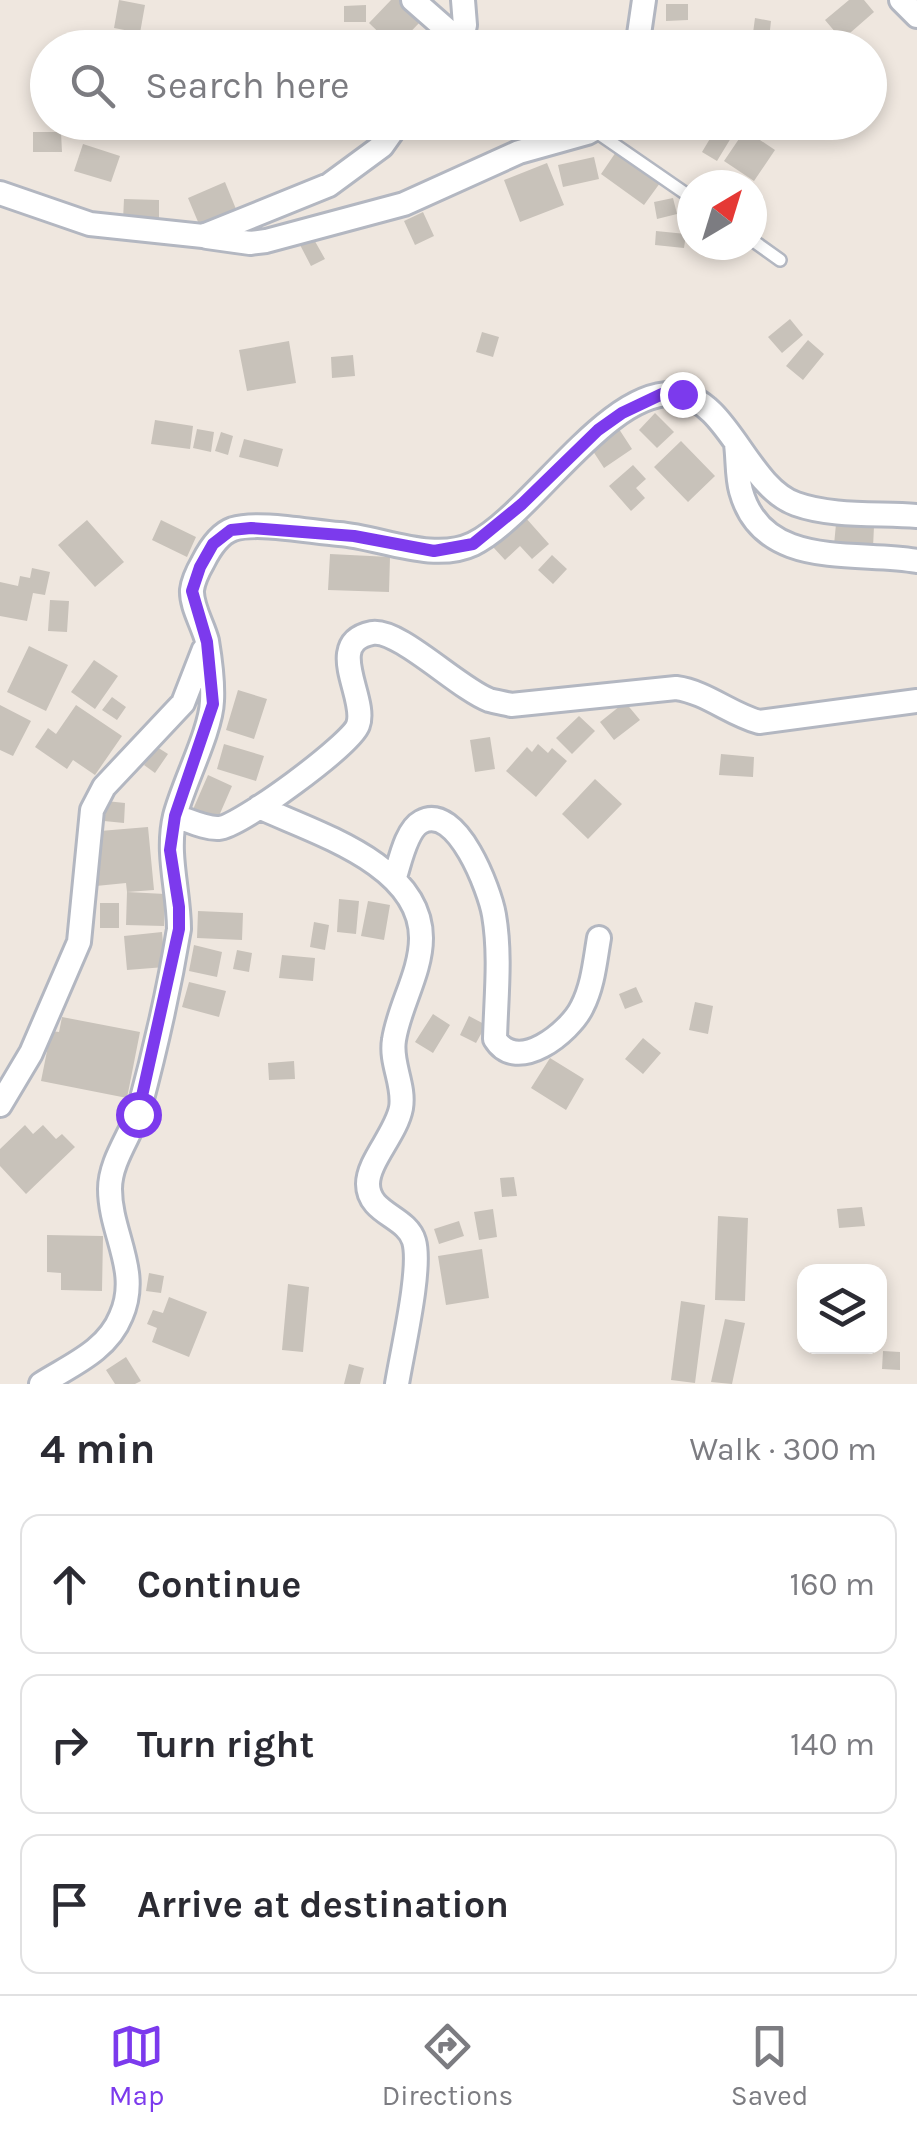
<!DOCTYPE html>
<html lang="en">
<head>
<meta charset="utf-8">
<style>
  body { margin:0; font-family:Karla,sans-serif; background:#f7f7f7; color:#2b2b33 }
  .controls { position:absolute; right:30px; bottom:30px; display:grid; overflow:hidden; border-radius:20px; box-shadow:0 5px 15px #0003 }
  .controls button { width:90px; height:90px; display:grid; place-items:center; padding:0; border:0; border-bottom:2px solid #e1e1e2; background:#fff; color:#2b2b33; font:50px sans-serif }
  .compass { position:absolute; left:677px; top:170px; width:90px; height:90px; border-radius:50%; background:#fff; box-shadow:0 5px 15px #0003; rotate:38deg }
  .stop { position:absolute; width:30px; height:30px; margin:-22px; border:8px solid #7c3aed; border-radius:50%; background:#fff }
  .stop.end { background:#7c3aed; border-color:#fff; box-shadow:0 2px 10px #0008 }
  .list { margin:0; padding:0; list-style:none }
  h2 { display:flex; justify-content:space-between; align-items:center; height:130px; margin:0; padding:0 40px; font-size:42px }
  h2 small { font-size:32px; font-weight:400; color:#7c7c81 }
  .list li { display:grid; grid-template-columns:65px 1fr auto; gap:30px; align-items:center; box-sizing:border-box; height:140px; margin:0 20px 20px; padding:0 20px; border:2px solid #e1e1e2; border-radius:20px }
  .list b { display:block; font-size:38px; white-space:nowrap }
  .list em { font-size:32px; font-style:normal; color:#7c7c81 }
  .icon { flex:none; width:55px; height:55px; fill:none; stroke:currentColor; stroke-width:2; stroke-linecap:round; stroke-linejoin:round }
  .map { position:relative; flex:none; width:917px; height:1384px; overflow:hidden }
  .search { position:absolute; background:#fff; box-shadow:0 5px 15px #0003; left:30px; right:30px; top:30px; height:110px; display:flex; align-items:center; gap:25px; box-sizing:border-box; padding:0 35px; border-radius:55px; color:#7c7c81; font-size:38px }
  .sheet { height:610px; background:#fff }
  nav { display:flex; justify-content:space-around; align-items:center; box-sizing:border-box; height:140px; border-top:2px solid #e1e1e2; background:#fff; font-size:28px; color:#7c7c81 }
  nav a { display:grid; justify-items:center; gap:5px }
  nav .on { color:#7c3aed }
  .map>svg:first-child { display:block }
  .building { fill:#c8c2ba }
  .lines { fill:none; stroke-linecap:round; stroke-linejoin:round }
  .service-casing { stroke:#b3b7c1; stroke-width:16 }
  .minor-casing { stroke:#b3b7c1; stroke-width:28 }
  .service { stroke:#fff; stroke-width:11 }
  .minor { stroke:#fff; stroke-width:22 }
  .route { stroke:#7c3aed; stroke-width:12 }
</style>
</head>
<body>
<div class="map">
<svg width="917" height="1384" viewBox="0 0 917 1384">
  <rect width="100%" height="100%" fill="#efe7df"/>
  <path class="building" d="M119,0L145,5L140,33L114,28Z
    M391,0H400L421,21L395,48L369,23Z
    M849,0H864L874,12L842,40L825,20Z
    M666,4H688V20L666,21Z
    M366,5V22H344V6Z
    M755,18L771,21L770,30L785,32L782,48H751Z
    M288,32L347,38L346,48H287Z
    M484,32L527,44L526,48H480Z
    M720,122L737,128L717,161L702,152Z
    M745,130L775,150L754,181L724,161Z
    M33,132H61L62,152H33Z
    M83,144L120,156L111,182L74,171Z
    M616,152L660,183L644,205L601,174Z
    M594,157L599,179L563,187L558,165Z
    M547,163L564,205L520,222L504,180Z
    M225,182L238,214L201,229L188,198Z
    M673,198L677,214L657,219L654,202Z
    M124,199L159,200V220H123Z
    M423,212L434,236L415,245L404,221Z
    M656,231L686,234L684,248L655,245Z
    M312,236L325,259L311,266L299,243Z
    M790,319L803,335L782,353L768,337Z
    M482,332L499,337L493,357L476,352Z
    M808,340L824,354L803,380L786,366Z
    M289,341L296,383L247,391L239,350Z
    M353,355L355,376L332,378L331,357Z
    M655,413L674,432L657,448L639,430Z
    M155,420L193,426L190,449L151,444Z
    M617,426L632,449L604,468L589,445Z
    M197,429L214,432L211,452L193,448Z
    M221,432L233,436L228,455L215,451Z
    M244,439L283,449L278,467L239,457Z
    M681,441L715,476L688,502L654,467Z
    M633,465L646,479L636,488L645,498L631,511L609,486Z
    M525,517L549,544L532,559L520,546L505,560L493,547Z
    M87,520L124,562L95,587L58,545Z
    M161,520L196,537L187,557L152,540Z
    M836,524L874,526L873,548L834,545Z
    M330,554L390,557L389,592L328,590Z
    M552,555L567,569L553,584L538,570Z
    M32,568L50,572L45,595L33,593L27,621L0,616V582L18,586L20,576L30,578Z
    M50,600L69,601L67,632L48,631Z
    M29,646L68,665L46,711L7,692Z
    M94,660L118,676L95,709L71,692Z
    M238,690L267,699L254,739L226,730Z
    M112,697L126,707L117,720L102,710Z
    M625,702L640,720L614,740L600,722Z
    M0,705L31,721L13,756L0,750Z
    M76,705L122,736L95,775L73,760L67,769L35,747L48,728L56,734Z
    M579,716L595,731L572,754L556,738Z
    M490,737L495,769L475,772L470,740Z
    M224,744L264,756L256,781L217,769Z
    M538,744L548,753L552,748L567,761L536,797L506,771L527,747L532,752Z
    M157,747L168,754L155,773L144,765Z
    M721,754L754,757L753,777L719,775Z
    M208,775L232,786L215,825L191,814Z
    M595,779L622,804L588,839L562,814Z
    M106,801L125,803L124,823L104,821Z
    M148,827L154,890L127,892L126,883L96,886L92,849L102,848L100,831Z
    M127,892L165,894L164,926L126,925Z
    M339,899L359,901L356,934L337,932Z
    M368,901L390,905L384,940L361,936Z
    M100,903H119V928H100Z
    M198,911L243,913L242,940L197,938Z
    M314,922L329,925L325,950L310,947Z
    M162,932L165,967L127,970L124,936Z
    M194,945L222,952L217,977L189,971Z
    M237,950L252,953L249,972L233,969Z
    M282,955L315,958L313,981L279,978Z
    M189,982L226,991L219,1017L182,1007Z
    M636,987L643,1002L625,1009L619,994Z
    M695,1002L713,1006L708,1034L689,1030Z
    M433,1014L450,1025L433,1053L415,1042Z
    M469,1016L486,1025L476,1043L460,1035Z
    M62,1017L140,1032L127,1098L41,1081L51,1031L59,1032Z
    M643,1038L661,1053L643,1074L625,1059Z
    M550,1058L584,1079L566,1110L531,1088Z
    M294,1061L295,1079L269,1080L268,1063Z
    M25,1125L33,1134L43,1125L56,1139L62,1134L75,1147L26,1194L0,1166V1149Z
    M514,1177L517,1196L502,1197L500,1178Z
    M862,1207L865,1226L839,1228L837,1209Z
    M493,1209L497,1237L479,1240L474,1212Z
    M718,1216L748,1218L745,1301L715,1300Z
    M459,1221L464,1236L439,1244L434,1229Z
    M47,1235L103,1236L102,1291L61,1290V1273L47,1272Z
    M482,1249L489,1298L446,1305L438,1256Z
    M149,1273L164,1276L161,1293L146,1291Z
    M288,1284L309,1287L303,1352L282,1350Z
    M169,1297L207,1312L189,1357L152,1342L157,1328L147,1324L153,1310L163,1313Z
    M681,1301L705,1305L695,1383L671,1380Z
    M725,1319L745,1323L732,1384L711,1382Z
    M883,1351L900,1352V1370L882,1369Z
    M126,1357L141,1381L135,1384H115L106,1370Z
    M349,1364L364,1368L360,1384H344Z"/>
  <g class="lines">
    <defs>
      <path id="service" d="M592,129L692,198
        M752,240L780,260"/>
      <path id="minor" d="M413,0L462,43
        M901,0L917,16
        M460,48L465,25L463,0
        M637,48L644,0
        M0,193L90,224L203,236L329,185L382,146L399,122
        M207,237L250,243L266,241L404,204L519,152L587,133L607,122
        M736,444C738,459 737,477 741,491C763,571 857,550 917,561
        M259,807C315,833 421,864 421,938C421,973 399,1006 394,1040C390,1063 405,1085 401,1108C396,1134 368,1161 368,1184C368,1214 407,1216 414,1241C422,1268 402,1352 397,1384
        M175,816C188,820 206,829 219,828C239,827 352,744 358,725C368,698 323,643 372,633C398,628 458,688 489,700C496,702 504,703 511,705L676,688C706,692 730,714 759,722L917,701
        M395,877C400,862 406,830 421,822C457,802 490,891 494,915C501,956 496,998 495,1039C517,1075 570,1032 582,1007C593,986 595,961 599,938
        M0,1105L31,1053L79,942L92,810L104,787L183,703L204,649
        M41,1384C71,1365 107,1351 121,1316C141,1271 110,1234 110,1189C110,1161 131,1135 139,1110C155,1051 169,989 179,929C179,891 166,854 175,816C183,784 211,731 212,701C213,683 210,659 207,641C203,625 191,606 192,590C193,581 199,569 203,562C209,550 219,534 233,529C258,521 311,532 339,534C380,537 433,563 473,544C532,515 607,388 676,394C728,398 747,487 796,504C832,517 879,513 917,516"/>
    </defs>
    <use href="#service" class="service-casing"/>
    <use href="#minor" class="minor-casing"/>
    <use href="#service" class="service"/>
    <use href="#minor" class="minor"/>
  </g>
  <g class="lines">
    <path class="route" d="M138,1114L179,929V907L170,850L175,816L213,704L207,642L192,591L200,567L213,544L231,530L251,528L354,536L434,551L473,544L522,504L598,430L622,413L662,394H682"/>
  </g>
</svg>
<div class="controls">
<button><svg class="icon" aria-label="layers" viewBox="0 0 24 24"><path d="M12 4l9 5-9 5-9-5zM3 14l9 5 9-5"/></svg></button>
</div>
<svg class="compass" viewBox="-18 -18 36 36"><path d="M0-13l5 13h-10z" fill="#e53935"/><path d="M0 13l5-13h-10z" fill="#7c7c81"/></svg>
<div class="stop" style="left:138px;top:1114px"></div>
<div class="stop end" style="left:682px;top:394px"></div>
<div class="search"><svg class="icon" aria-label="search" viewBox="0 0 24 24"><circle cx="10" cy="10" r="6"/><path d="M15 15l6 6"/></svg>Search here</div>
</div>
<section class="sheet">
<h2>4 min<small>Walk · 300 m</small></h2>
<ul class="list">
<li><svg class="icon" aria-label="ahead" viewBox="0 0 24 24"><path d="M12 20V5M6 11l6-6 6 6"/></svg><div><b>Continue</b></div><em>160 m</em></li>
<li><svg class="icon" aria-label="right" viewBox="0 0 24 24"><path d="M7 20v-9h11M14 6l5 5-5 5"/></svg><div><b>Turn right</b></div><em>140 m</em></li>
<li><svg class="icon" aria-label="arrive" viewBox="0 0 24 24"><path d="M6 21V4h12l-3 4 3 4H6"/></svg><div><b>Arrive at destination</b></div></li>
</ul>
</section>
<nav>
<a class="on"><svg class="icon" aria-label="map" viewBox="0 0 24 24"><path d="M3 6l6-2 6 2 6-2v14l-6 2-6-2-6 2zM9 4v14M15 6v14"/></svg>Map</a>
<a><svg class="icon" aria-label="directions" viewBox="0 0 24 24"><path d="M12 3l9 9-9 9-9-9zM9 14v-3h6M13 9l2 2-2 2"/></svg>Directions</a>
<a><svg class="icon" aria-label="saved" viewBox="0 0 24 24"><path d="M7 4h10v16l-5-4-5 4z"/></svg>Saved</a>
</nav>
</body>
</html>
